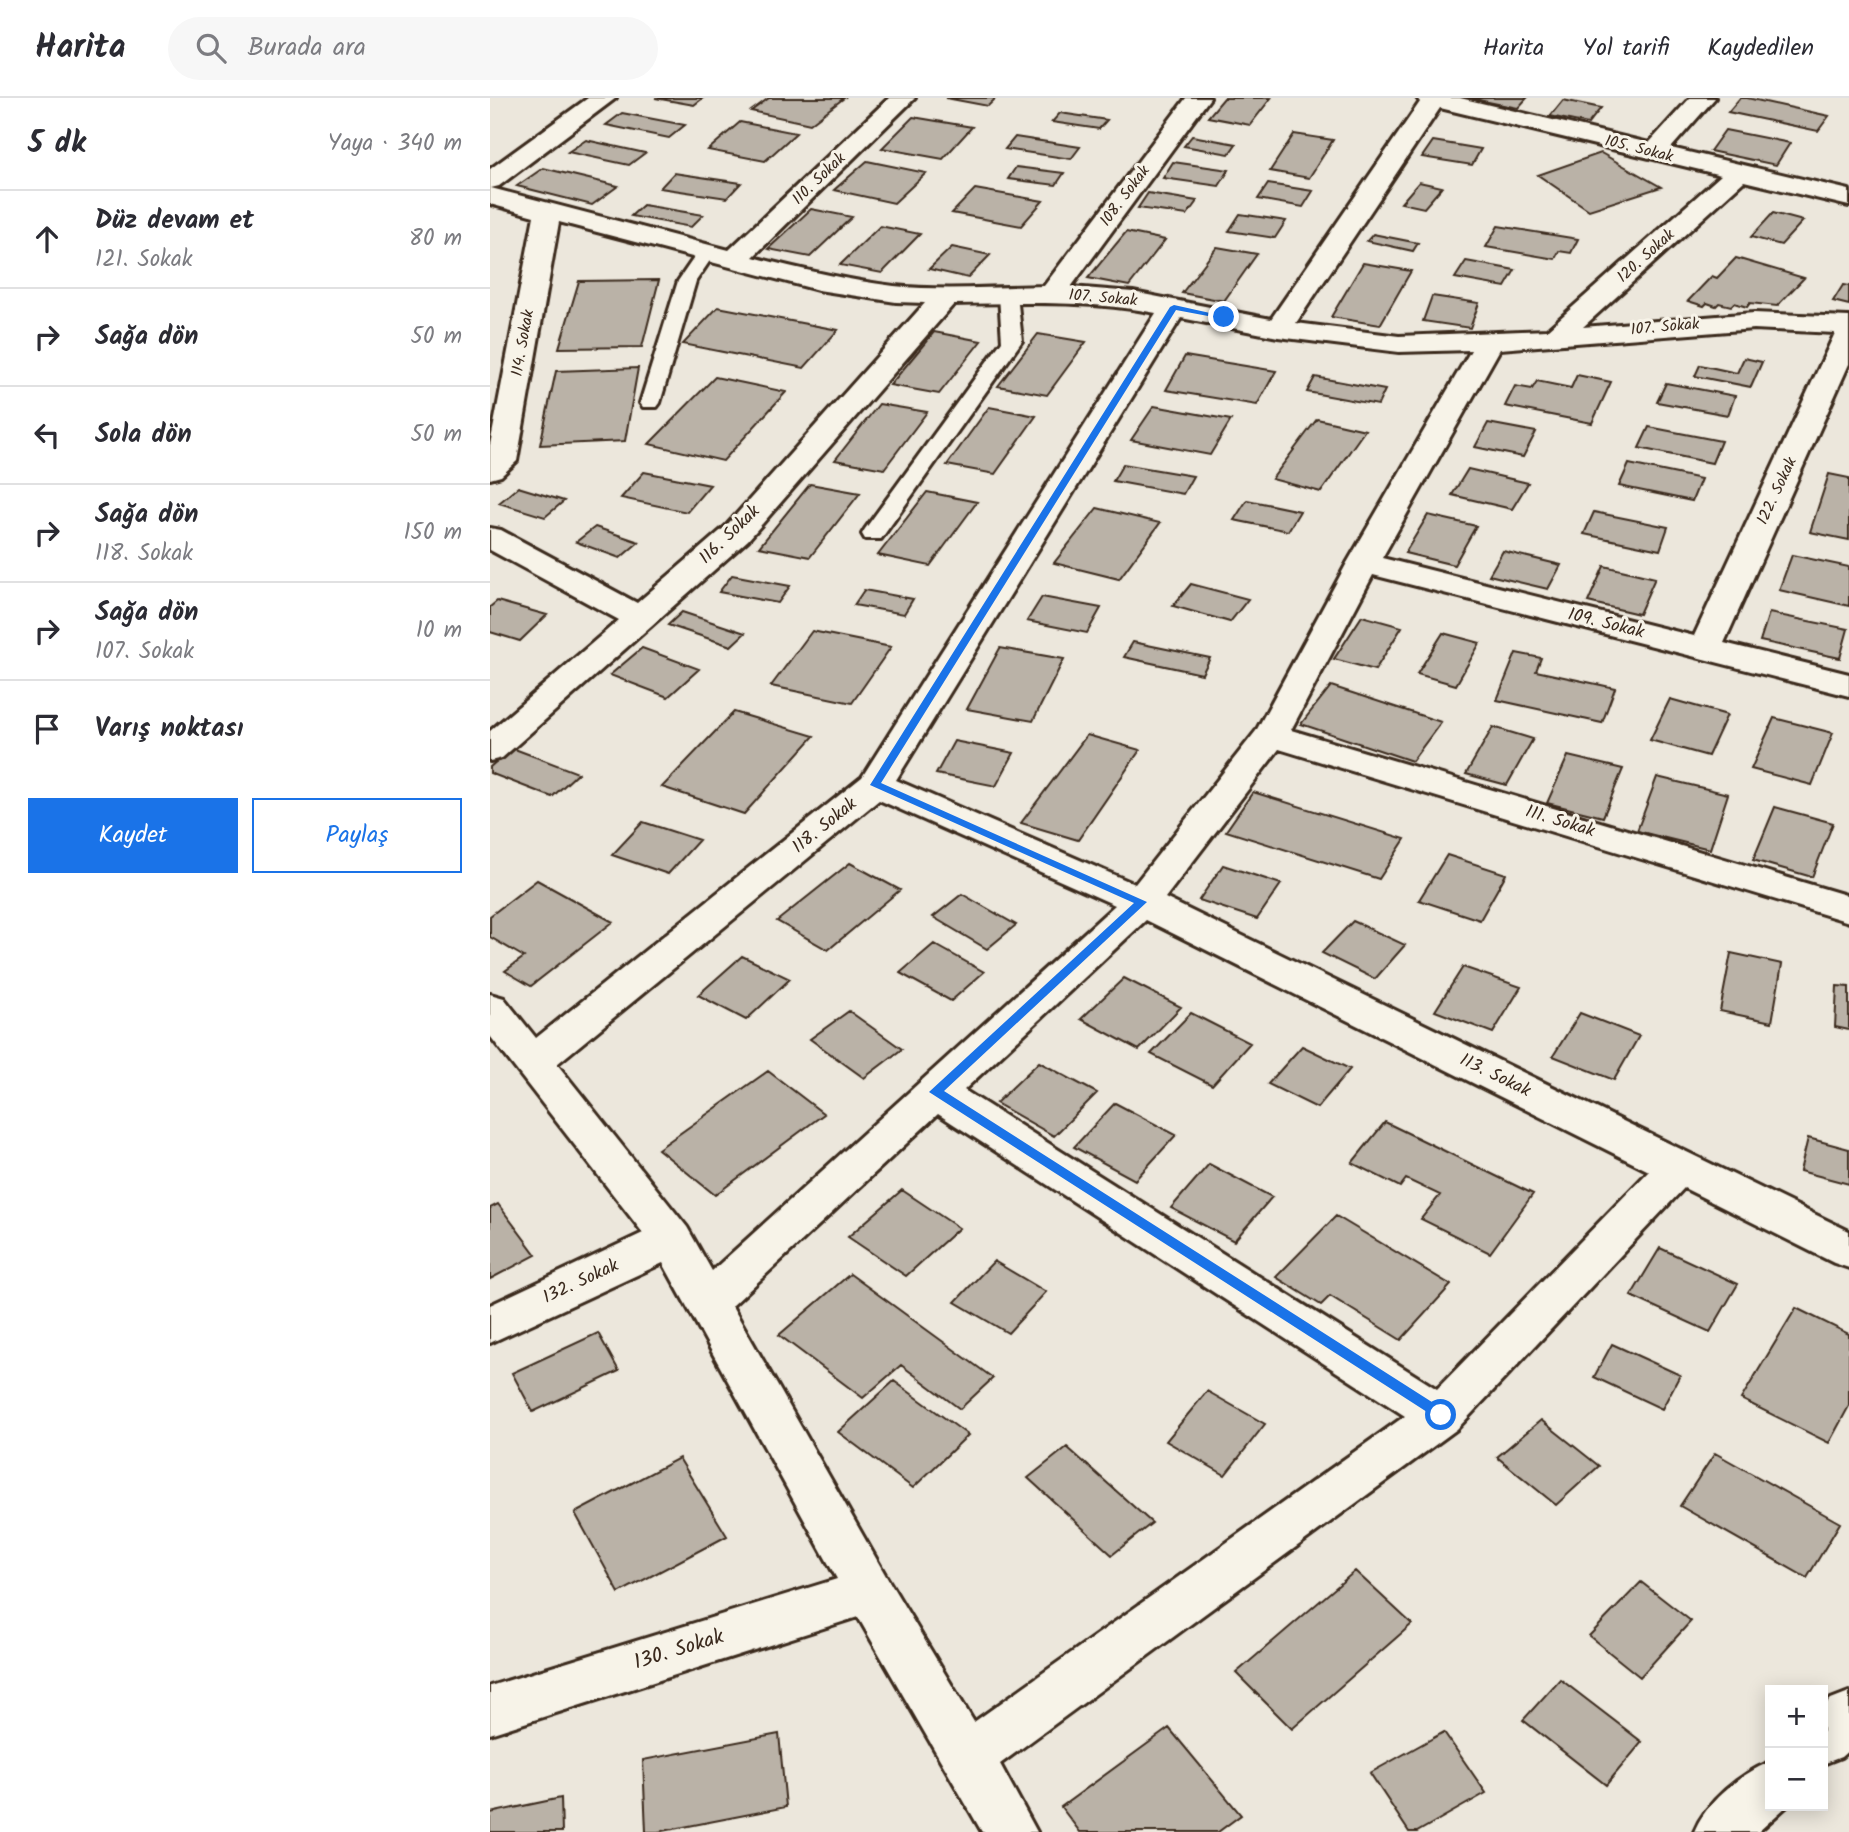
<!DOCTYPE html>
<html lang="tr">
<head>
<meta charset="utf-8">
<style>
  body { margin:0; font-family:Kalam,sans-serif; background:#f7f7f7; color:#2b2b33 }
  .controls { position:absolute; right:21px; bottom:21px; display:grid; overflow:hidden; border-radius:0px; box-shadow:0 4px 18px #0003 }
  .controls button { width:63px; height:63px; display:grid; place-items:center; padding:0; border:0; border-bottom:2px solid #e1e1e2; background:#fff; color:#2b2b33; font:35px sans-serif }
  .stop { position:absolute; width:21px; height:21px; margin:-16px; border:5px solid #1a73e8; border-radius:50%; background:#fff }
  .stop.end { background:#1a73e8; border-color:#fff; box-shadow:0 2px 7px #0008 }
  .list { margin:0; padding:0; list-style:none }
  h2 { display:flex; justify-content:space-between; align-items:center; height:91px; margin:0; padding:0 28px; font-size:30px }
  h2 small { font-size:23px; font-weight:400; color:#7c7c81 }
  .list li { display:grid; grid-template-columns:46px 1fr auto; gap:21px; align-items:center; box-sizing:border-box; height:98px; padding:0 28px; border-top:2px solid #e1e1e2 }
  .list b { display:block; font-size:26px; white-space:nowrap }
  .list p { margin:0; font-size:23px; white-space:nowrap; color:#7c7c81 }
  .list em { font-size:23px; font-style:normal; color:#7c7c81 }
  .actions { display:flex; gap:14px; padding:21px 28px }
  .actions a { flex:1; padding:16px 0; border:2px solid #1a73e8; border-radius:0px; text-align:center; font-size:24px; color:#1a73e8 }
  .actions .main { background:#1a73e8; color:#fff }
  .icon { flex:none; width:38px; height:38px; fill:none; stroke:currentColor; stroke-width:2; stroke-linecap:round; stroke-linejoin:round }
  .map { position:relative; flex:none; width:1359px; height:1734px; overflow:hidden }
  header { display:flex; align-items:center; gap:42px; box-sizing:border-box; height:98px; padding:0 35px; background:#fff; border-bottom:2px solid #e1e1e2 }
  header strong { font-size:33px }
  nav { display:flex; gap:38px; margin-inline-start:auto; font-size:24px }
  .search { width:490px; height:63px; background:#f7f7f7; display:flex; align-items:center; gap:18px; box-sizing:border-box; padding:0 24px; border-radius:38px; color:#7c7c81; font-size:26px }
  main { display:flex }
  aside { flex:1; background:#fff }
  .map>svg:first-child { display:block }
  .building { fill:#bab2a7; stroke:#3b2a1e; stroke-width:2 }
  .lines { fill:none; stroke-linecap:round; stroke-linejoin:round }
  .lane-casing { stroke:#3b2a1e; stroke-width:6 }
  .street-casing { stroke:#3b2a1e; stroke-width:6 }
  .lane { fill:#f7f3e8; fill-rule:evenodd }
  .street { fill:#f7f3e8; fill-rule:evenodd }
  .route { fill:#1a73e8 }
  .labels { text-anchor:middle; dominant-baseline:central; stroke-width:6; stroke-linejoin:round; paint-order:stroke }
  .far-street-label { font-size:16px; fill:#3b2a1e; stroke:#f7f3e8 }
  .street-label { font-size:18px; fill:#3b2a1e; stroke:#f7f3e8 }
  .near-street-label { font-size:21px; fill:#3b2a1e; stroke:#f7f3e8 }
</style>
</head>
<body>
<header>
<strong>Harita</strong>
<div class="search"><svg class="icon" aria-label="search" viewBox="0 0 24 24"><circle cx="10" cy="10" r="6"/><path d="M15 15l6 6"/></svg>Burada ara</div>
<nav><a>Harita</a><a>Yol tarifi</a><a>Kaydedilen</a></nav>
</header>
<main>
<aside>
<h2>5 dk<small>Yaya · 340 m</small></h2>
<ul class="list">
<li><svg class="icon" aria-label="ahead" viewBox="0 0 24 24"><path d="M12 20V5M6 11l6-6 6 6"/></svg><div><b>Düz devam et</b><p>121. Sokak</p></div><em>80 m</em></li>
<li><svg class="icon" aria-label="right" viewBox="0 0 24 24"><path d="M7 20v-9h11M14 6l5 5-5 5"/></svg><div><b>Sağa dön</b></div><em>50 m</em></li>
<li><svg class="icon" aria-label="left" viewBox="0 0 24 24"><path d="M17 20v-9H6M10 6l-5 5 5 5"/></svg><div><b>Sola dön</b></div><em>50 m</em></li>
<li><svg class="icon" aria-label="right" viewBox="0 0 24 24"><path d="M7 20v-9h11M14 6l5 5-5 5"/></svg><div><b>Sağa dön</b><p>118. Sokak</p></div><em>150 m</em></li>
<li><svg class="icon" aria-label="right" viewBox="0 0 24 24"><path d="M7 20v-9h11M14 6l5 5-5 5"/></svg><div><b>Sağa dön</b><p>107. Sokak</p></div><em>10 m</em></li>
<li><svg class="icon" aria-label="arrive" viewBox="0 0 24 24"><path d="M6 21V4h12l-3 4 3 4H6"/></svg><div><b>Varış noktası</b></div></li>
</ul>
<div class="actions"><a class="main">Kaydet</a><a>Paylaş</a></div>
</aside>
<div class="map">
<svg width="1359" height="1734" viewBox="0 0 1359 1734">
  <rect width="100%" height="100%" fill="#ece7dc"/>
  <filter id="ink" filterUnits="userSpaceOnUse"><feTurbulence type="fractalNoise" baseFrequency=".0143" numOctaves="2"/><feDisplacementMap in="SourceGraphic" scale="14" xChannelSelector="R" yChannelSelector="G"/><feConvolveMatrix kernelMatrix="1 2 1 2 8 2 1 2 1" color-interpolation-filters="sRGB"/></filter>
  <g filter="url(#ink)">
    <path class="building" d="M165,0H213L204,7Z
      M279,0H354L320,26L261,13Z
      M456,0H506L498,8Z
      M734,0H781L760,27L718,19Z
      M978,0H1037L1028,10Z
      M1250,0H1257L1339,18L1328,33L1238,14Z
      M1073,2L1111,10L1098,26L1060,18Z
      M132,15L195,27L179,40L116,27Z
      M570,15L617,22L609,31L562,24Z
      M423,19L482,29L453,61L392,50Z
      M250,24L306,35L275,63L218,52Z
      M1235,32L1300,45L1286,67L1220,53Z
      M804,36L843,42L819,80L780,73Z
      M702,38L746,46L739,56L694,48Z
      M525,39L590,49L581,61L515,51Z
      M96,42L155,55L139,67L78,54Z
      M943,43L991,51L982,67L932,59Z
      M1111,55L1171,89L1099,112L1048,77Z
      M377,63L436,75L404,105L344,92Z
      M683,64L739,72L729,88L673,80Z
      M526,69L574,75L566,87L518,81Z
      M53,70L128,88L102,107L27,88Z
      M184,75L251,85L237,100L170,90Z
      M929,84L952,89L934,110L911,105Z
      M778,86L823,93L813,109L768,101Z
      M485,91L553,103L531,128L462,115Z
      M658,95L707,103L697,117L648,110Z
      M153,107L213,117L201,129L141,118Z
      M321,111L362,119L320,159L278,151Z
      M1283,115L1313,123L1291,147L1261,139Z
      M750,116L796,123L785,140L739,133Z
      M390,128L430,136L392,175L350,167Z
      M1008,128L1088,141L1081,155L1069,153L1065,161L996,149Z
      M636,134L675,142L639,188L598,180Z
      M883,136L928,145L923,153L877,143Z
      M462,149L500,157L478,180L439,171Z
      M727,149L767,156L734,203L692,195Z
      M1246,160L1314,180L1287,208L1260,205L1257,209L1244,205L1241,208L1229,205L1226,208L1217,205L1214,208L1198,203L1222,178L1227,180Z
      M976,163L1025,172L1015,189L965,180Z
      M873,165L921,173L890,227L841,219Z
      M169,182L152,249L69,250L89,183Z
      M1353,187L1359,188V207L1343,203Z
      M942,198L989,205L980,230L933,223Z
      M228,209L348,232L314,270L193,246Z
      M444,234L491,243L449,296L400,287Z
      M548,236L596,244L557,297L508,288Z
      M695,258L786,273L767,307L676,292Z
      M1254,260L1272,264L1261,289L1205,278L1210,267L1247,275Z
      M148,270L135,343L50,347L66,273Z
      M1087,277L1121,284L1102,325L1015,308L1025,288L1042,291L1047,283L1081,290Z
      M225,279L296,294L233,363L159,346Z
      M825,279L895,292L888,307L817,294Z
      M1176,285L1245,298L1238,317L1167,304Z
      M389,306L437,314L394,371L345,362Z
      M664,308L741,322L720,357L641,342Z
      M499,309L546,318L505,376L457,367Z
      M827,321L875,332L831,394L782,381Z
      M998,325L1046,334L1033,359L985,349Z
      M1159,329L1231,343L1222,365L1149,350Z
      M633,366L703,378L693,396L623,383Z
      M1139,366L1211,381L1202,403L1129,388Z
      M978,371L1038,385L1022,411L962,397Z
      M154,374L220,387L197,414L131,400Z
      M1339,376L1359,380V442L1320,434Z
      M320,386L370,395L320,459L269,449Z
      M28,389L74,403L55,419L9,405Z
      M437,394L487,404L440,468L388,457Z
      M757,402L810,413L798,433L744,422Z
      M607,410L670,425L629,481L564,465Z
      M1104,414L1178,429L1170,452L1094,436Z
      M938,417L986,428L964,467L915,455Z
      M105,429L149,444L130,460L86,444Z
      M1013,453L1071,467L1058,491L999,477Z
      M1302,457L1359,469V508L1289,492Z
      M1114,468L1165,480L1149,516L1098,504Z
      M242,477L300,488L288,505L229,494Z
      M701,486L758,501L740,524L683,508Z
      M374,492L423,501L414,516L364,507Z
      M552,499L611,510L597,535L537,523Z
      M7,503L57,517L30,543L0,534V509Z
      M192,514L255,535L241,548L178,527Z
      M1279,515L1358,531L1350,560L1270,543Z
      M872,518L912,529L885,572L844,561Z
      M322,533L401,549L362,605L281,588Z
      M953,535L990,545L966,587L927,576Z
      M643,544L720,560L712,576L634,559Z
      M152,550L209,571L178,599L120,577Z
      M510,550L574,561L543,623L477,611Z
      M1026,555L1051,560L1046,573L1125,590L1112,625L1007,602Z
      M841,588L951,624L922,663L811,626Z
      M1180,601L1237,617L1218,658L1160,642Z
      M244,614L324,638L254,716L172,689Z
      M1284,620L1343,635L1322,687L1261,671Z
      M1003,629L1043,641L1017,687L976,676Z
      M597,637L650,652L588,742L531,725Z
      M464,643L524,655L506,688L446,676Z
      M22,650L88,675L62,699L0,675V669Z
      M1078,658L1133,671L1113,719L1057,705Z
      M1167,679L1238,696L1220,751L1147,733Z
      M763,694L915,741L889,781L736,733Z
      M1285,709L1343,725L1322,779L1263,762Z
      M153,724L209,742L178,776L122,757Z
      M957,757L1016,776L990,822L929,802Z
      M360,765L410,792L338,852L287,823Z
      M733,767L791,786L767,821L709,802Z
      M47,782L123,824L41,888L15,873L34,859L0,839V818Z
      M472,796L526,827L497,851L443,819Z
      M863,823L915,847L885,881L832,855Z
      M444,846L494,874L461,903L410,875Z
      M1241,855L1292,866L1282,924L1230,913Z
      M252,858L300,881L256,922L208,897Z
      M973,869L1031,889L1003,935L945,913Z
      M634,880L691,909L649,952L591,921Z
      M1347,888L1359,889V932L1345,929Z
      M359,913L412,951L374,980L320,941Z
      M701,915L760,945L722,987L661,956Z
      M1090,915L1149,938L1124,982L1063,958Z
      M812,948L860,971L827,1010L778,986Z
      M549,964L607,995L564,1038L506,1005Z
      M278,973L334,1016L225,1097L168,1051Z
      M625,1005L686,1037L645,1082L584,1049Z
      M895,1024L1043,1096L1000,1155L931,1121L950,1097L916,1081L910,1089L862,1065Z
      M1318,1040L1359,1051V1086L1310,1073Z
      M719,1066L782,1099L744,1143L681,1110Z
      M412,1092L469,1130L416,1178L358,1139Z
      M8,1106L46,1157L0,1181V1110Z
      M846,1118L961,1187L911,1242L840,1198L831,1207L786,1179Z
      M1170,1150L1248,1186L1220,1234L1141,1198Z
      M504,1163L556,1194L518,1235L465,1204Z
      M360,1176L503,1280L470,1311L411,1267L373,1300L289,1237Z
      M1306,1210L1359,1236V1308L1339,1345L1251,1301Z
      M108,1235L129,1273L43,1314L22,1275Z
      M1122,1246L1190,1277L1172,1311L1104,1279Z
      M404,1283L478,1337L423,1390L348,1334Z
      M717,1293L775,1326L735,1377L676,1343Z
      M1051,1322L1109,1368L1066,1407L1007,1359Z
      M577,1349L662,1425L622,1457L538,1380Z
      M1225,1355L1350,1425L1317,1480L1190,1408Z
      M189,1360L237,1438L129,1495L85,1415Z
      M865,1473L922,1526L802,1631L746,1575Z
      M1151,1484L1201,1523L1150,1579L1099,1538Z
      M1070,1581L1152,1644L1116,1687L1033,1622Z
      M679,1630L751,1717L728,1734H590L571,1709Z
      M954,1634L996,1695L927,1734H919L880,1675Z
      M289,1636L296,1709L168,1734H156L153,1662Z
      M71,1700L72,1734H0V1715Z"/>
    <g class="lines">
      <defs>
        <path id="lane" d="M216,150L225,155L206,183L170,305L167,309H153L150,305L188,183L210,151Z
          M518,191L527,197L532,243L391,441H375L372,436L375,431L512,243L509,197Z"/>
        <path id="street" d="M98,0H126L9,88L1,90L239,152L399,0H425L263,159C310,171 356,182 404,188C453,193 505,189 554,188L696,0H720L581,189L643,194L781,221L930,4L927,0H970L1159,45L1200,0H1225L1181,50L1359,92V108L1254,83L1093,229L1264,215L1359,219V266L1234,545L1359,576V598L883,477L801,632L1359,798V824L789,651L675,800L1359,1133V1170L1344,1165L1194,1090L967,1331L510,1666L547,1734H492L368,1519L0,1636V1588L347,1481L173,1165L0,1245V1207L153,1135L0,938V896L14,900L46,940L372,679L666,215C600,202 531,205 464,206L258,442L12,660L0,663V633L129,522L0,452V430L11,432L147,505L236,428L435,205L406,204L328,192L69,124L27,363L11,378L0,381V347L44,118L0,106V71ZM950,10L1231,77L1057,232L909,238L806,225ZM691,220L788,239L909,254L981,252L857,465L766,633L645,786L406,682ZM1264,231L1345,235L1204,538L892,460L1010,251ZM389,702L625,807L222,1173L197,1129L67,966ZM656,822L1159,1073L947,1291L474,992ZM448,1016L915,1318L484,1624L396,1478L242,1208Z
          M1359,1594V1652L1351,1659L1333,1666V1609L1341,1601Z
          M1280,1664V1708H1297L1268,1734H1204C1216,1704 1250,1676 1280,1664Z"/>
      </defs>
      <use href="#lane" class="lane-casing"/>
      <use href="#street" class="street-casing"/>
      <use href="#lane" class="lane"/>
      <use href="#street" class="street"/>
    </g>
  </g>
  <path class="route" d="M684,207L738,219L734,221L686,212L391,685L657,804L454,993L956,1313L958,1317L951,1323L439,994L644,805L380,687L680,209Z"/>
  <g class="labels">
    <g class="far-street-label">
      <text transform="translate(1149 51) rotate(14)">105. Sokak</text>
      <text transform="translate(329 81) rotate(-44)">110. Sokak</text>
      <text transform="translate(635 98) rotate(-53)">108. Sokak</text>
      <text transform="translate(1156 158) rotate(-42)">120. Sokak</text>
      <text transform="translate(613 200) rotate(5)">107. Sokak</text>
      <text transform="translate(1175 229) rotate(-5)">107. Sokak</text>
      <text transform="translate(33 245) rotate(-80)">114. Sokak</text>
      <text transform="translate(1287 393) rotate(-65)">122. Sokak</text>
    </g>
    <g class="street-label">
      <text transform="translate(240 437) rotate(-44)">116. Sokak</text>
      <text transform="translate(1116 526) rotate(14)">109. Sokak</text>
      <text transform="translate(1070 724) rotate(17)">111. Sokak</text>
      <text transform="translate(335 728) rotate(-39)">118. Sokak</text>
      <text transform="translate(1005 978) rotate(26)">113. Sokak</text>
      <text transform="translate(91 1184) rotate(-25)">132. Sokak</text>
    </g>
    <g class="near-street-label">
      <text transform="translate(189 1552) rotate(-17)">130. Sokak</text>
    </g>
  </g>
</svg>
<div class="controls">
<button>+</button>
<button>−</button>
</div>
<div class="stop" style="left:951px;top:1317px"></div>
<div class="stop end" style="left:734px;top:219px"></div>
</div>
</main>
</body>
</html>
